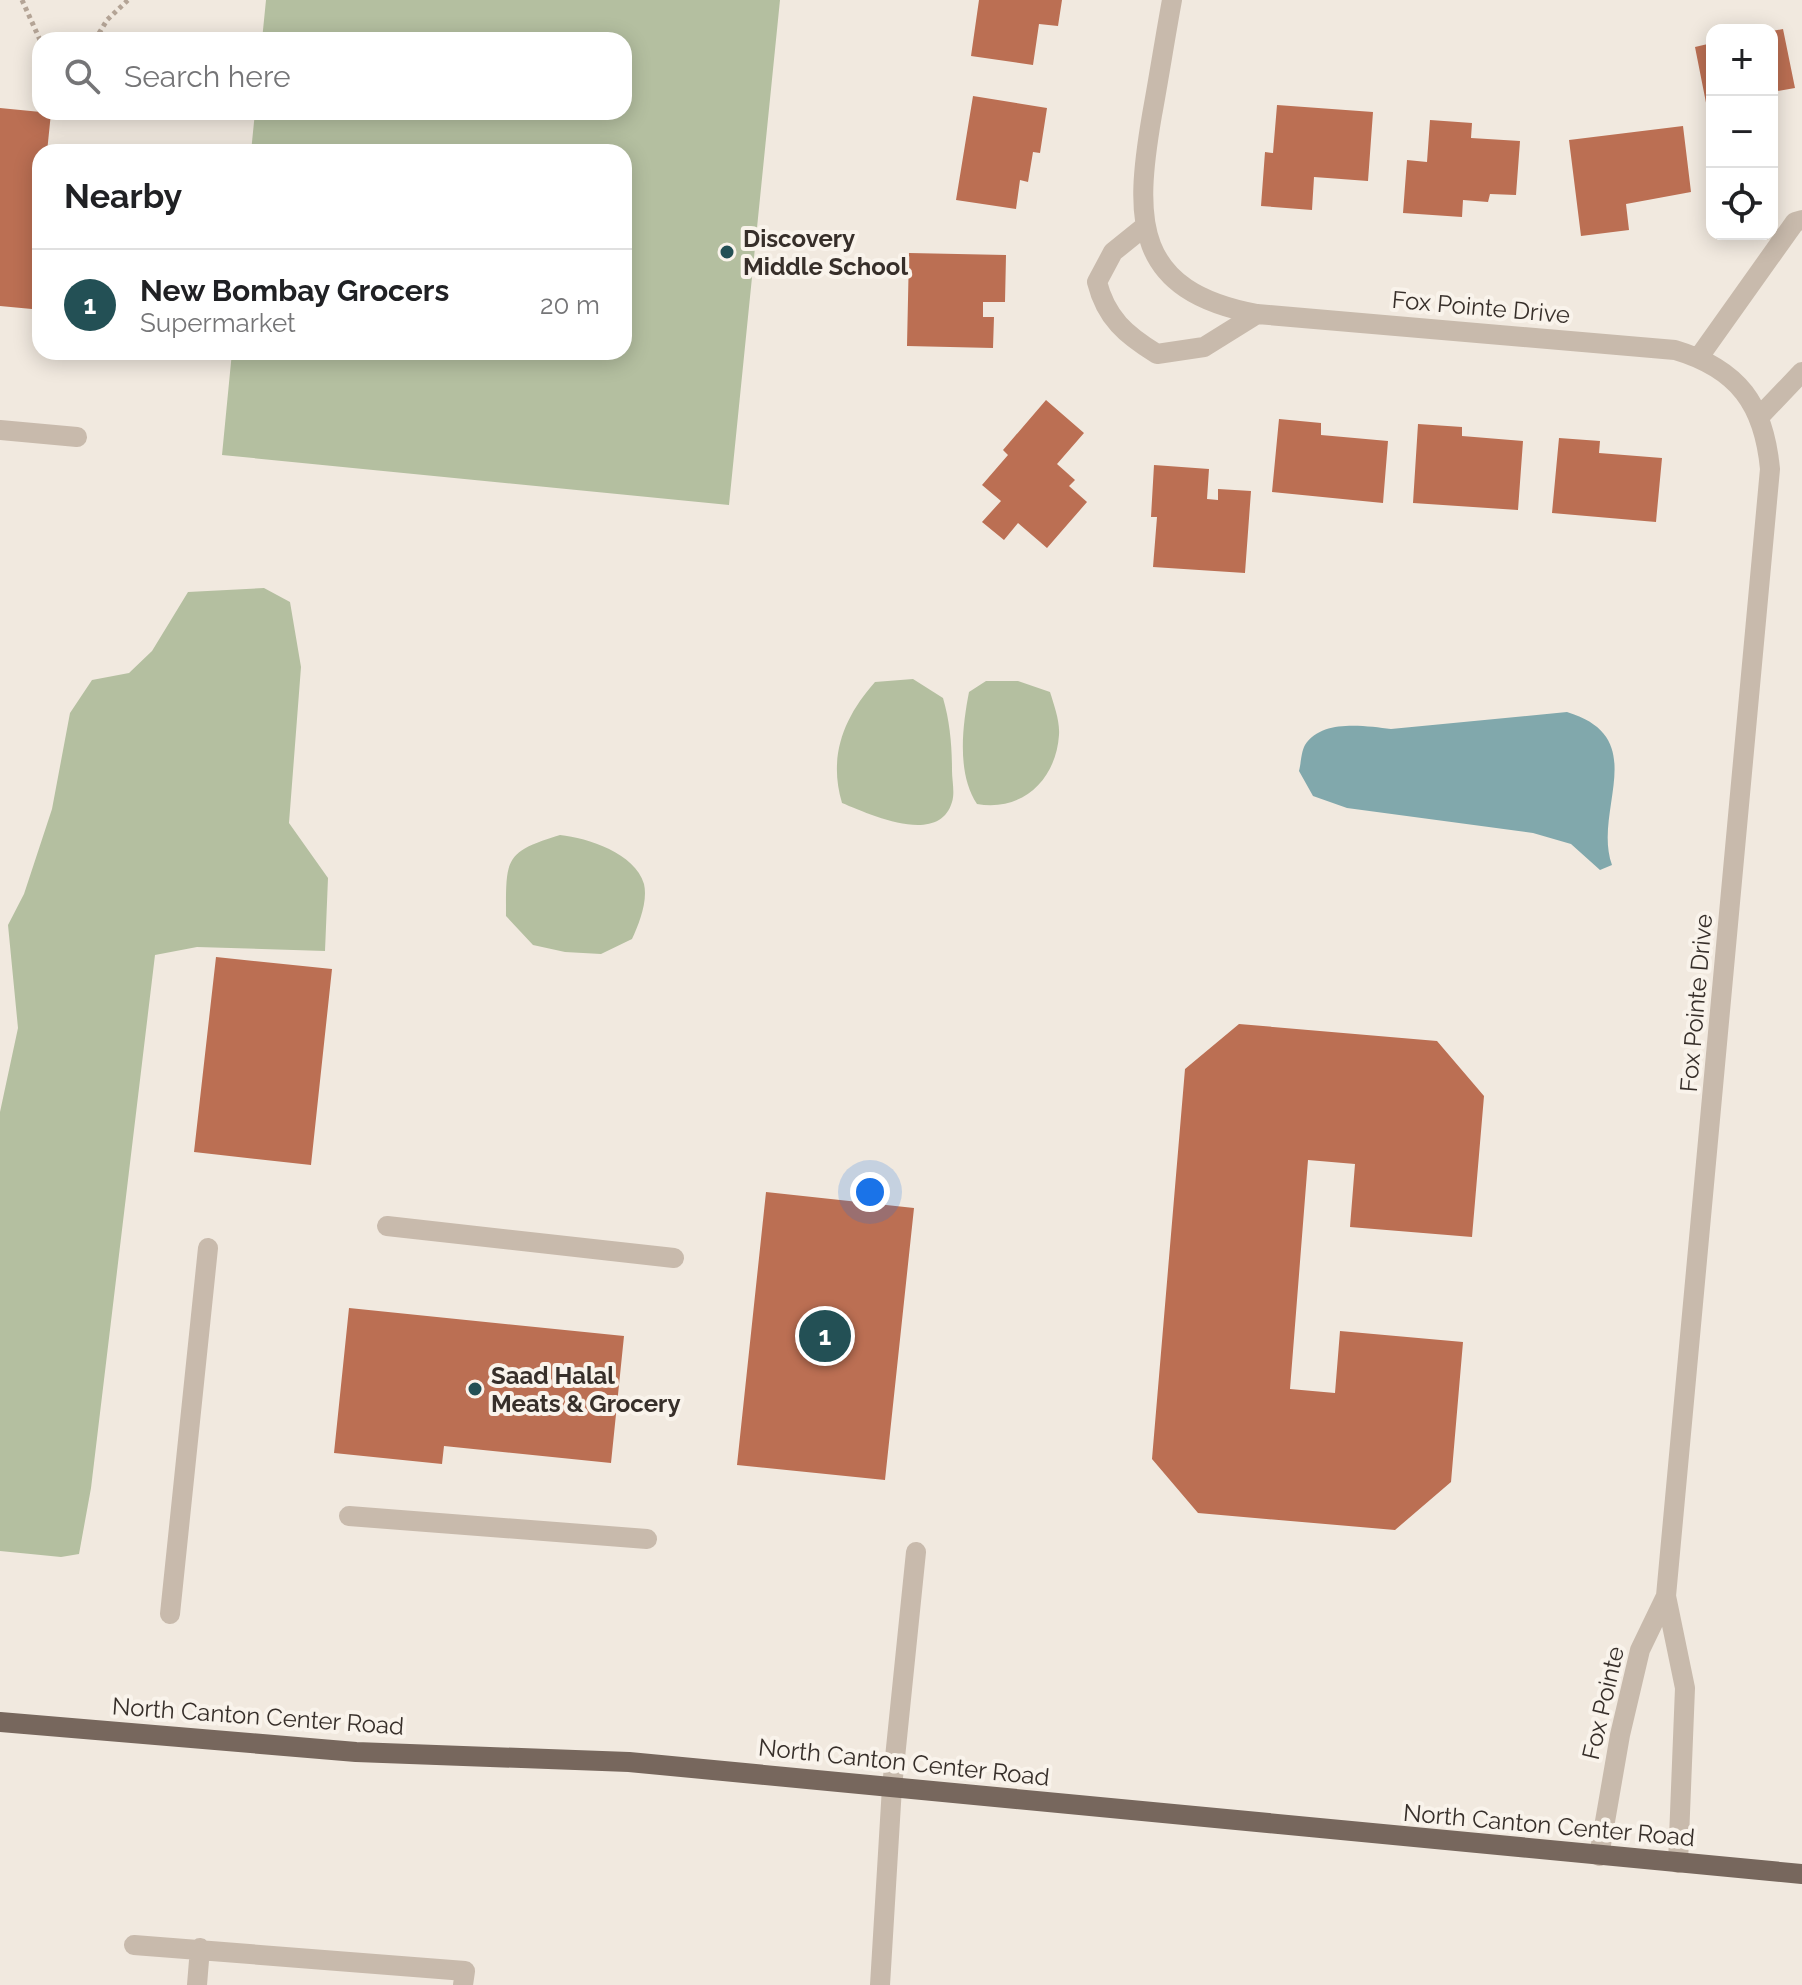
<!DOCTYPE html>
<html lang="en">
<head>
<meta charset="utf-8">
<style>
  body { margin:0; font-family:Raleway,sans-serif; background:#f6f6f6; color:#202124 }
  .controls { position:absolute; right:24px; top:24px; display:grid; overflow:hidden; border-radius:16px; box-shadow:0 4px 20px #0003 }
  .controls button { width:72px; height:72px; display:grid; place-items:center; padding:0; border:0; border-bottom:2px solid #e0e0e0; background:#fff; color:#202124; font:40px sans-serif }
  .you { position:absolute; left:870px; top:1192px; width:28px; height:28px; margin:-20px; border:6px solid #fff; border-radius:50%; background:#1a73e8; box-shadow:0 0 0 12px #1a73e833 }
  .badge { display:grid; place-items:center; width:52px; height:52px; border-radius:50%; background:#235055; color:#fff; font-size:26px; font-weight:700 }
  .pin { position:absolute; translate:-50% -50%; border:4px solid #fff; box-shadow:0 2px 8px #0006 }
  .list { margin:0; padding:0; list-style:none }
  h2 { display:flex; justify-content:space-between; align-items:center; height:104px; margin:0; padding:0 32px; font-size:34px }
  h2 small { font-size:26px; font-weight:400; color:#757577 }
  .list li { display:grid; grid-template-columns:52px 1fr auto; gap:24px; align-items:center; box-sizing:border-box; height:112px; padding:0 32px; border-top:2px solid #e0e0e0 }
  .list b { display:block; font-size:30px; white-space:nowrap }
  .list p { margin:0; font-size:26px; white-space:nowrap; color:#757577 }
  .list em { font-size:26px; font-style:normal; color:#757577 }
  .icon { flex:none; width:44px; height:44px; fill:none; stroke:currentColor; stroke-width:2; stroke-linecap:round; stroke-linejoin:round }
  .map { position:relative; flex:none; width:1802px; height:1985px; overflow:hidden }
  .search { position:absolute; background:#fff; box-shadow:0 4px 20px #0003; left:32px; top:32px; width:600px; height:88px; display:flex; align-items:center; gap:20px; box-sizing:border-box; padding:0 28px; border-radius:24px; color:#757577; font-size:30px }
  .panel { position:absolute; background:#fff; box-shadow:0 4px 20px #0003; left:32px; top:144px; width:600px; height:216px; border-radius:24px }
  .map>svg:first-child { display:block }
  .green { fill:#b4bfa0 }
  .water { fill:#81a8ac }
  .building { fill:#bb6f53 }
  .lines { fill:none; stroke-linecap:round; stroke-linejoin:round }
  .path { stroke:#b4a496; stroke-width:5; stroke-dasharray:4 4; stroke-linecap:butt }
  .minor { stroke:#c8baac; stroke-width:20 }
  .major { stroke:#77675d; stroke-width:20 }
  .poi-dot { fill:#235055; stroke:#f9f3eb; stroke-width:3 }
  .labels { text-anchor:middle; dominant-baseline:central; stroke-width:8; stroke-linejoin:round; paint-order:stroke }
  .poi-label { font-size:24px; font-weight:bold; fill:#372f2a; stroke:#f9f3eb; text-anchor:start }
  .street-label { font-size:24px; fill:#372f2a; stroke:#f9f3eb }
</style>
</head>
<body>
<div class="map">
<svg width="1802" height="1985" viewBox="0 0 1802 1985">
  <rect width="100%" height="100%" fill="#f1e9df"/>
  <path class="green" d="M266,0H780L729,505L222,455L232,352H624V152H251L255,112H624V40H262Z
    M264,588L290,602L301,667L289,823L328,878L325,951L197,947L155,955L91,1488L79,1554L61,1557L0,1551V1112L18,1028L8,925L24,894L52,809L70,713L92,680L129,673L152,651L188,592Z
    M913,679L943,698C950,722 952,746 952,771C952,780 955,793 952,802C939,847 869,814 842,803C828,756 844,717 875,682Z
    M986,681H1018L1050,692C1054,705 1060,721 1059,735C1056,780 1022,812 977,804C957,774 962,728 969,692Z
    M560,835C588,838 635,853 644,884C648,901 639,924 632,939L601,954L565,952L533,945L506,916C506,859 504,852 560,835Z"/>
  <path class="water" d="M1567,712C1653,738 1592,810 1612,865L1600,870L1571,844L1533,833L1347,808L1313,796L1299,771C1301,764 1301,752 1305,745C1322,719 1364,726 1391,729Z"/>
  <path class="building" d="M979,0H1062L1058,26L1039,24L1033,65L971,56Z
    M1783,29L1795,88L1772,92V31Z
    M1712,43V128H1711L1695,47Z
    M973,96L1047,108L1040,153L1033,152L1028,182L1020,180L1016,209L956,200Z
    M1277,105L1373,112L1368,181L1314,177L1312,210L1261,206L1265,152L1273,153Z
    M0,108L51,113L47,152H40V228L32,309L0,306Z
    M1430,120L1472,123L1471,138L1520,141L1516,195L1490,194L1488,202L1463,200L1462,217L1403,213L1407,160L1427,162Z
    M1683,126L1691,192L1626,204L1629,230L1581,236L1569,140Z
    M909,253L1006,255L1005,302H983V317H994L993,348L907,346Z
    M1046,400L1084,433L1057,464L1075,480L1069,486L1087,502L1047,548L1018,523L1004,540L982,522L1001,501L982,485L1008,455L1003,450Z
    M1279,419L1321,423V435L1388,441L1383,503L1272,492Z
    M1418,424L1462,427V436L1523,441L1518,510L1413,503Z
    M1559,438L1600,441L1599,453L1662,458L1656,522L1552,513Z
    M1154,465L1209,469L1207,499L1218,500V489L1251,491L1245,573L1153,567L1157,517H1151Z
    M216,957L332,969L311,1165L194,1152Z
    M1239,1024L1437,1041L1484,1096L1472,1237L1350,1227L1355,1164L1308,1160L1290,1389L1335,1393L1340,1331L1463,1342L1451,1482L1395,1530L1198,1513L1152,1459L1185,1069Z
    M766,1192L914,1208L885,1480L737,1465Z
    M349,1308L624,1336L611,1463L444,1446L442,1464L334,1453Z"/>
  <g class="lines">
    <path class="path" d="M22,0L40,40
      M95,40L107,20L128,0"/>
    <path class="minor" d="M1172,0C1165,38 1159,77 1152,115C1134,220 1133,291 1257,314L1675,350C1739,369 1764,405 1770,469L1666,1596
      M1144,227L1113,252L1097,282C1106,318 1126,335 1157,354L1204,347L1257,314
      M1699,357L1795,222L1802,220
      M1760,416L1802,372
      M0,430L77,437
      M387,1226L674,1258
      M349,1516L647,1539
      M170,1614L208,1248
      M1599,1856L1620,1735L1640,1650L1666,1596L1685,1688L1678,1863
      M134,1945L465,1971L463,1985
      M197,1985L200,1948
      M880,1985L892,1787L916,1552"/>
    <path class="major" d="M0,1722L356,1752L629,1762L1802,1874"/>
  </g>
  <g class="poi-dot">
    <circle cx="727" cy="252" r="8"/>
    <circle cx="475" cy="1389" r="8"/>
  </g>
  <g class="labels">
    <g class="poi-label">
      <text x="743" y="238">Discovery<tspan x="743" dy="28">Middle School</tspan></text>
      <text x="491" y="1375">Saad Halal<tspan x="491" dy="28">Meats &amp; Grocery</tspan></text>
    </g>
    <g class="street-label">
      <text transform="translate(1481 307) rotate(5)">Fox Pointe Drive</text>
      <text transform="translate(1696 1003) rotate(-85)">Fox Pointe Drive</text>
      <text transform="translate(1603 1703) rotate(-77)">Fox Pointe</text>
      <text transform="translate(258 1716) rotate(4)">North Canton Center Road</text>
      <text transform="translate(904 1762) rotate(6)">North Canton Center Road</text>
      <text transform="translate(1549 1825) rotate(5)">North Canton Center Road</text>
    </g>
  </g>
</svg>
<div class="controls">
<button>+</button>
<button>−</button>
<button><svg class="icon" aria-label="locate" viewBox="0 0 24 24"><circle cx="12" cy="12" r="6"/><path d="M12 2v4M12 18v4M2 12h4M18 12h4"/></svg></button>
</div>
<div class="you"></div>
<div class="pin badge" style="left:825px;top:1336px">1</div>
<div class="search"><svg class="icon" aria-label="search" viewBox="0 0 24 24"><circle cx="10" cy="10" r="6"/><path d="M15 15l6 6"/></svg>Search here</div>
<section class="panel">
<h2>Nearby<small></small></h2>
<ul class="list">
<li><span class="badge">1</span><div><b>New Bombay Grocers</b><p>Supermarket</p></div><em>20 m</em></li>
</ul>
</section>
</div>
</body>
</html>
